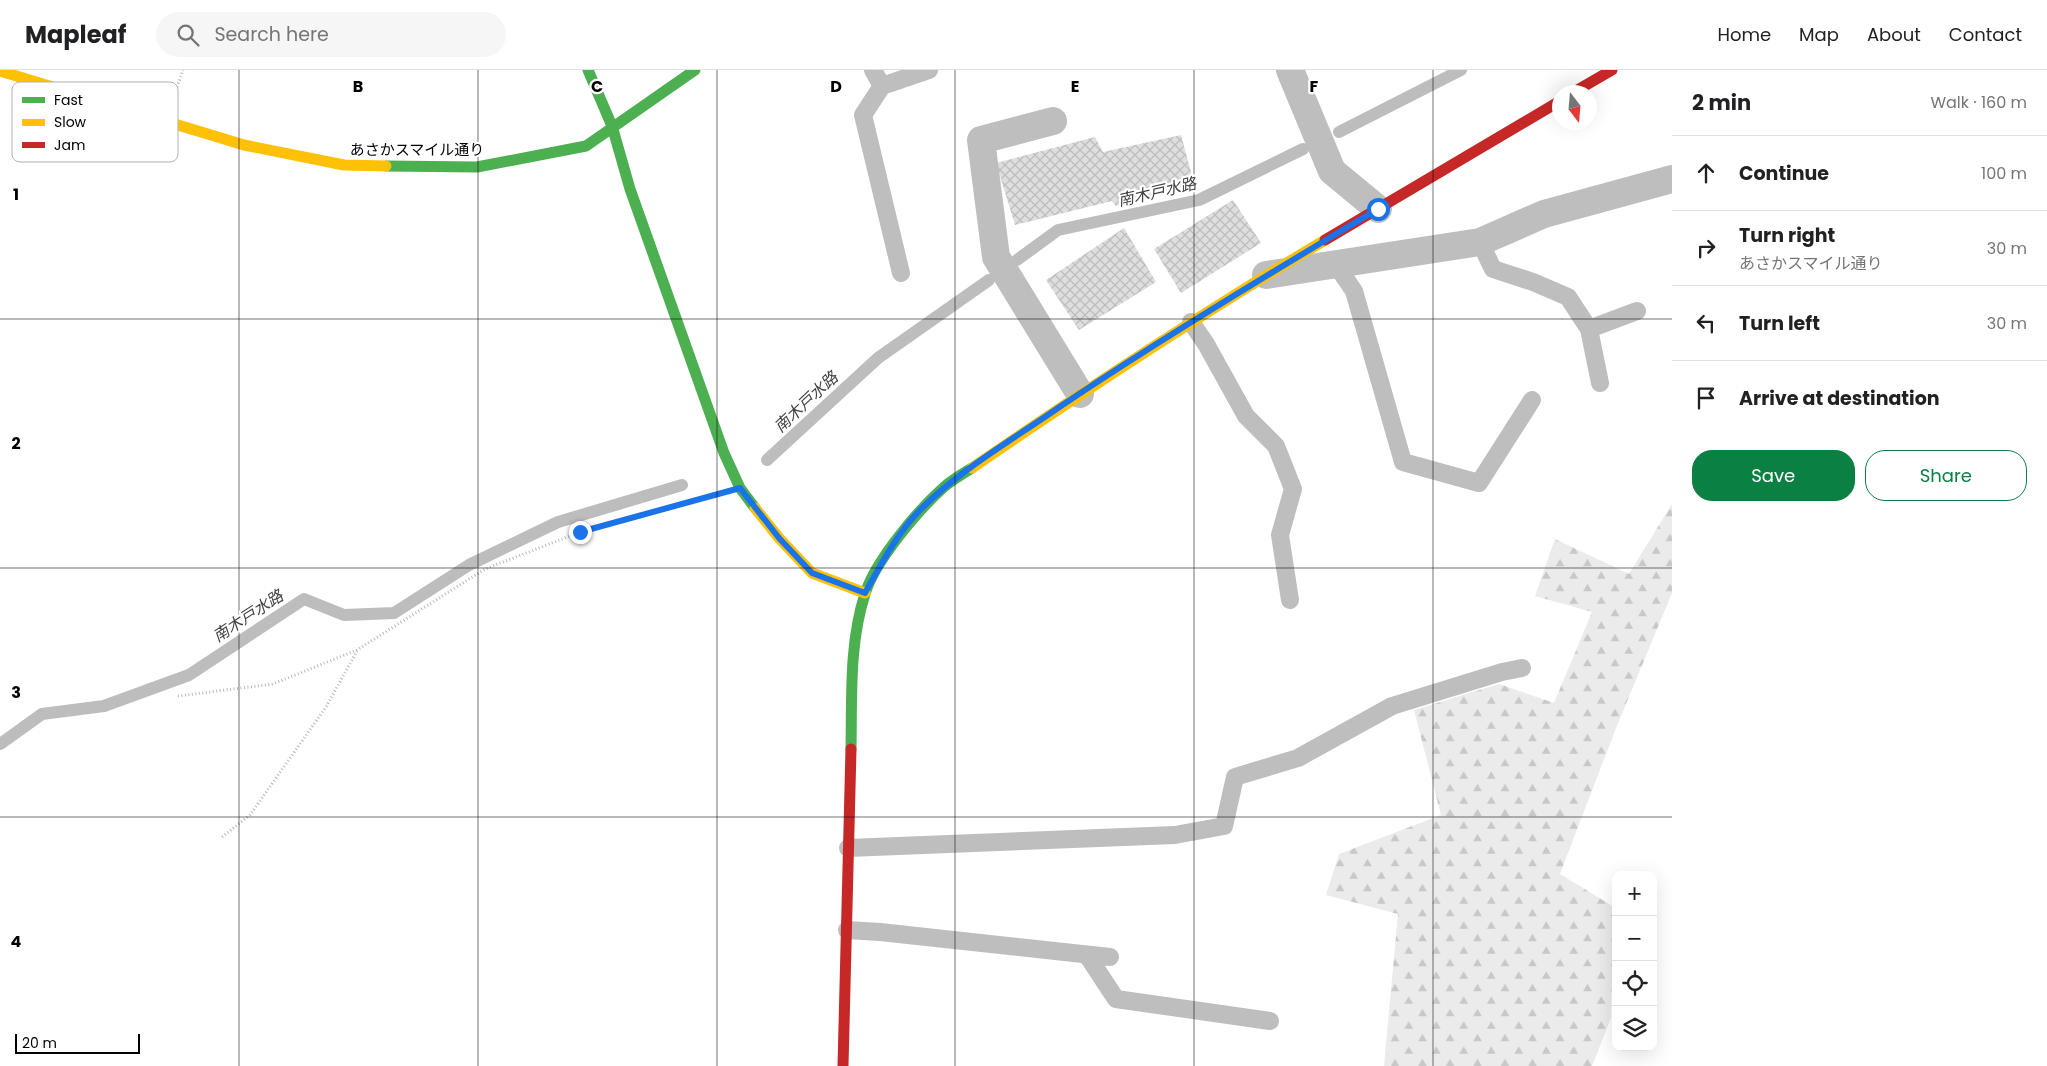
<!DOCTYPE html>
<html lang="en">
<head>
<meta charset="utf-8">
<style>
  body { margin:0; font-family:Poppins,"Noto Sans JP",sans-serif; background:#f6f6f6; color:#202124 }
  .controls { position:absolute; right:15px; bottom:15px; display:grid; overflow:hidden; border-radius:10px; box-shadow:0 5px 20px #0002 }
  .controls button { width:45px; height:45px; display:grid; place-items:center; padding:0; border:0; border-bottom:1px solid #e0e0e0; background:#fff; color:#202124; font:25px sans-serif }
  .compass { position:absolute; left:1552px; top:15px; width:45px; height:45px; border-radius:50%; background:#fff; box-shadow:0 5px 20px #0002; rotate:164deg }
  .scale { position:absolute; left:15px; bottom:12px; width:125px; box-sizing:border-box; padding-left:5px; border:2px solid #000; border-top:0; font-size:14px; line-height:18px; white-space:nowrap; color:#000; -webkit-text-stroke:4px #fff; paint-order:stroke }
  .stop { position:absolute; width:15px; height:15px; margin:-11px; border:4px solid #1a73e8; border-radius:50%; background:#fff }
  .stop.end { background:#1a73e8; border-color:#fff; box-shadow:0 1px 5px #0008 }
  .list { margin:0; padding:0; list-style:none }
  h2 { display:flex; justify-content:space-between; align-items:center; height:65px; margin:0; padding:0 20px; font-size:21px }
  h2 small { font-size:16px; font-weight:400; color:#757577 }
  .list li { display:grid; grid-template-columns:32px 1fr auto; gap:15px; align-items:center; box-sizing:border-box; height:75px; padding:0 20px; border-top:1px solid #e0e0e0 }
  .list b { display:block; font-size:19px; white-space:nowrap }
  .list p { margin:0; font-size:16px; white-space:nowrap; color:#757577 }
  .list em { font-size:16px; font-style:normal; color:#757577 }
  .actions { display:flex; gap:10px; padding:15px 20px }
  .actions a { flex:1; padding:11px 0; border:1px solid #0b8043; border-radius:20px; text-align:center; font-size:18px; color:#0b8043 }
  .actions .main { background:#0b8043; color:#fff }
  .icon { flex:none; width:28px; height:28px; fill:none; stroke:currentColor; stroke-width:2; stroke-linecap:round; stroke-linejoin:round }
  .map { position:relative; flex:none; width:1672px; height:996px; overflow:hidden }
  header { display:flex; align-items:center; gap:30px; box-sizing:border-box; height:70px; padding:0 25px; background:#fff; border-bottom:1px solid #e0e0e0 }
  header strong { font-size:24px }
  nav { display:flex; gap:28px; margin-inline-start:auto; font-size:18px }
  .search { width:350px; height:45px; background:#f6f6f6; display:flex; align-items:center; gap:12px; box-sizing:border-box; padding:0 18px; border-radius:28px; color:#757577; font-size:19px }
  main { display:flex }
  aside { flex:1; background:#fff }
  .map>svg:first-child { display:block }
  .forest { fill:url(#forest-firs) }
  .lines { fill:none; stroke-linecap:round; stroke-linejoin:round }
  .stream { stroke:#bdbdbd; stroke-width:12 }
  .building { fill:url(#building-cross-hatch) }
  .path { stroke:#b9b9b9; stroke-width:3; stroke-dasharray:1 2.5; stroke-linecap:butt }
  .lane { stroke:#bebebe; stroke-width:18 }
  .street { stroke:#bebebe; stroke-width:28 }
  .fast { stroke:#4caf50; stroke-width:11 }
  .slow { stroke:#ffc107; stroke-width:11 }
  .jam { stroke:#c62828; stroke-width:11 }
  .route { stroke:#1a73e8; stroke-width:6 }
  .grid { fill:none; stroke:#000; stroke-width:1; stroke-opacity:0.55 }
  .labels { text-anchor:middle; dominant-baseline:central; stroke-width:4.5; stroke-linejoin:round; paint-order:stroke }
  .street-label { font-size:15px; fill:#000; stroke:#fff }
  .water-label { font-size:16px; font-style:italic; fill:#424242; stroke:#fff }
  .key { fill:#fff; stroke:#b2b2b2; stroke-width:1 }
  .key-label { font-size:14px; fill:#000 }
  .grid-label { font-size:16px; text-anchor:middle; font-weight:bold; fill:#000; stroke:#fff; stroke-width:4.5; stroke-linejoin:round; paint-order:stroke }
</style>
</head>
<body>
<header>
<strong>Mapleaf</strong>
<div class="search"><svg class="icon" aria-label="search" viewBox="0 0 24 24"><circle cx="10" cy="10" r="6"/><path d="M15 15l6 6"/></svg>Search here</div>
<nav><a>Home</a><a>Map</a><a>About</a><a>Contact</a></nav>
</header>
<main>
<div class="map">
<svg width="1672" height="996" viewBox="0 0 1672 996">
  <defs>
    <pattern id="forest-firs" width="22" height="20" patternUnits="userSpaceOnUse" patternTransform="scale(1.25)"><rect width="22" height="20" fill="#ebebeb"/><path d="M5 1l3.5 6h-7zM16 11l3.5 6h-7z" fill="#c8c8c8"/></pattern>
    <pattern id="building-cross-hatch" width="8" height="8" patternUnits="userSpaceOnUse" patternTransform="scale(1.25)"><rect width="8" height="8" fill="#dedede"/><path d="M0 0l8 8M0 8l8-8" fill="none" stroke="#bdbdbd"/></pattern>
  </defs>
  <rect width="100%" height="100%" fill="#fff"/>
  <path class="forest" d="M1672,434V523L1616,658L1560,804L1614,837L1611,948L1592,996H1384L1398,844L1326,825L1339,784L1441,745L1414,640L1499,614L1554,633L1592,542L1535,526L1555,469L1629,504Z"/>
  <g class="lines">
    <path class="stream" d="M1339,62L1461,0
      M1017,190L1058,160L1199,130L1303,79
      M767,390L878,288L989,210
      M0,674L42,644L104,636L189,605L304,529L344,545L394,543L469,495L558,452L682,415"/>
  </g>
  <path class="building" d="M1181,65L1194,113L1116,136L1112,131L1015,155L996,93L1095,67L1103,82Z
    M1233,130L1261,173L1181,223L1154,179Z
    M1124,158L1156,212L1079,260L1046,210Z"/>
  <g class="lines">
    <path class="path" d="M177,17L183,0
      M178,626L273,614L357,580L485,499L580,462L705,428
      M222,767L250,745L326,637L357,581"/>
    <path class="lane" d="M873,0L882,16L863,45L901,203
      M882,16L929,0
      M1480,172L1493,199L1533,212L1568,227L1589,259L1600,313
      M1336,195L1354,221L1403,392L1479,413L1532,330
      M1191,252L1206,274L1246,346L1276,376L1293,419L1280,465L1290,530
      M1589,259L1637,241
      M848,778L1175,765L1224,756L1235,707L1298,688L1392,636L1502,602L1522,598
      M847,860L880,862L1110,887
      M1087,885L1116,929L1270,951"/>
    <path class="street" d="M1290,0L1332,101L1378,139
      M1053,51L981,70L996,187L1080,324
      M1266,205L1480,172L1544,144L1672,109"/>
    <path class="fast" d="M588,0L612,56L630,119L724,383L740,418L755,438
      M386,96L477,97L586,76L695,0
      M851,679C852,628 849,573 865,524C875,491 918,440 944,417C952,410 962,404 972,398"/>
    <path class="slow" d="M0,1L244,75L344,95L386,96
      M972,398C1087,319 1204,242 1325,170
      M755,438L779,468L812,503L865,523"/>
    <path class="jam" d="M1574,22L1612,0
      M1325,170L1560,31
      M843,996L851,679"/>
  </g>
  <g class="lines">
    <path class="route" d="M580,462L740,418L779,468L812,503L865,523C881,494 898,462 921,439C961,399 1012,370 1058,338C1162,268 1270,203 1378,139"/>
  </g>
  <path class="grid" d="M239,0V996M478,0V996M717,0V996M955,0V996M1194,0V996M1433,0V996M0,249H1672M0,498H1672M0,747H1672"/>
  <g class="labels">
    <g class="street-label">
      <text x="417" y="79">あさかスマイル通り</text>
    </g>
    <g class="water-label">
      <text transform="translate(1157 122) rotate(-13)">南木戸水路</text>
      <text transform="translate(806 332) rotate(-43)">南木戸水路</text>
      <text transform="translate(248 546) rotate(-33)">南木戸水路</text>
    </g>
  </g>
  <rect x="12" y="12" width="166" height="80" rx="8" class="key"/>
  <rect x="22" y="27" width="23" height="6" fill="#4caf50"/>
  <rect x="22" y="49" width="23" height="7" fill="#ffc107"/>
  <rect x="22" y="72" width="23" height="6" fill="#c62828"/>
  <g class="key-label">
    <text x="54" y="35">Fast</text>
    <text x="54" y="57">Slow</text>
    <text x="54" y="80">Jam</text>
  </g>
  <g class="grid-label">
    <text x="358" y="22">B</text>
    <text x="597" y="22">C</text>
    <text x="836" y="22">D</text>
    <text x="1075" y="22">E</text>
    <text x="1314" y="22">F</text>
    <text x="16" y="130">1</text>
    <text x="16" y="379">2</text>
    <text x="16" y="628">3</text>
    <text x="16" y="877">4</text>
  </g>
</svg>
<div class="controls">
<button>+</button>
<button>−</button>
<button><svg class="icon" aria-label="locate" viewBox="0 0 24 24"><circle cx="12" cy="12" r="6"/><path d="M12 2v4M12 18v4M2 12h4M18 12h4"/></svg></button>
<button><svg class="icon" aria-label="layers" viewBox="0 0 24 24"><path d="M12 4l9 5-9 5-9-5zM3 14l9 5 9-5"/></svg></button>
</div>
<svg class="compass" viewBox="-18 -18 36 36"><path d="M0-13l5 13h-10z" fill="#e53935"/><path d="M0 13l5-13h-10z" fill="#757577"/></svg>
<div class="scale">20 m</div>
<div class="stop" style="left:1378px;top:139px"></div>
<div class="stop end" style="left:580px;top:462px"></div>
</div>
<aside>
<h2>2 min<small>Walk · 160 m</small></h2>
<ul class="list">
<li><svg class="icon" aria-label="ahead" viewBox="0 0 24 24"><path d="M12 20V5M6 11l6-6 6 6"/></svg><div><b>Continue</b></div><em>100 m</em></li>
<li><svg class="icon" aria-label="right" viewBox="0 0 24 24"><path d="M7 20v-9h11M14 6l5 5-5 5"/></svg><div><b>Turn right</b><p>あさかスマイル通り</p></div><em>30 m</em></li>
<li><svg class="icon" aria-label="left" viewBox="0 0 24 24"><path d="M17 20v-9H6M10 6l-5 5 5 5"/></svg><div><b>Turn left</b></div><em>30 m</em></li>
<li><svg class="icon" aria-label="arrive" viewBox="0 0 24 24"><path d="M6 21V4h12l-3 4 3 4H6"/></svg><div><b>Arrive at destination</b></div></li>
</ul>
<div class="actions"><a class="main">Save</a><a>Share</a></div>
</aside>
</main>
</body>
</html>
